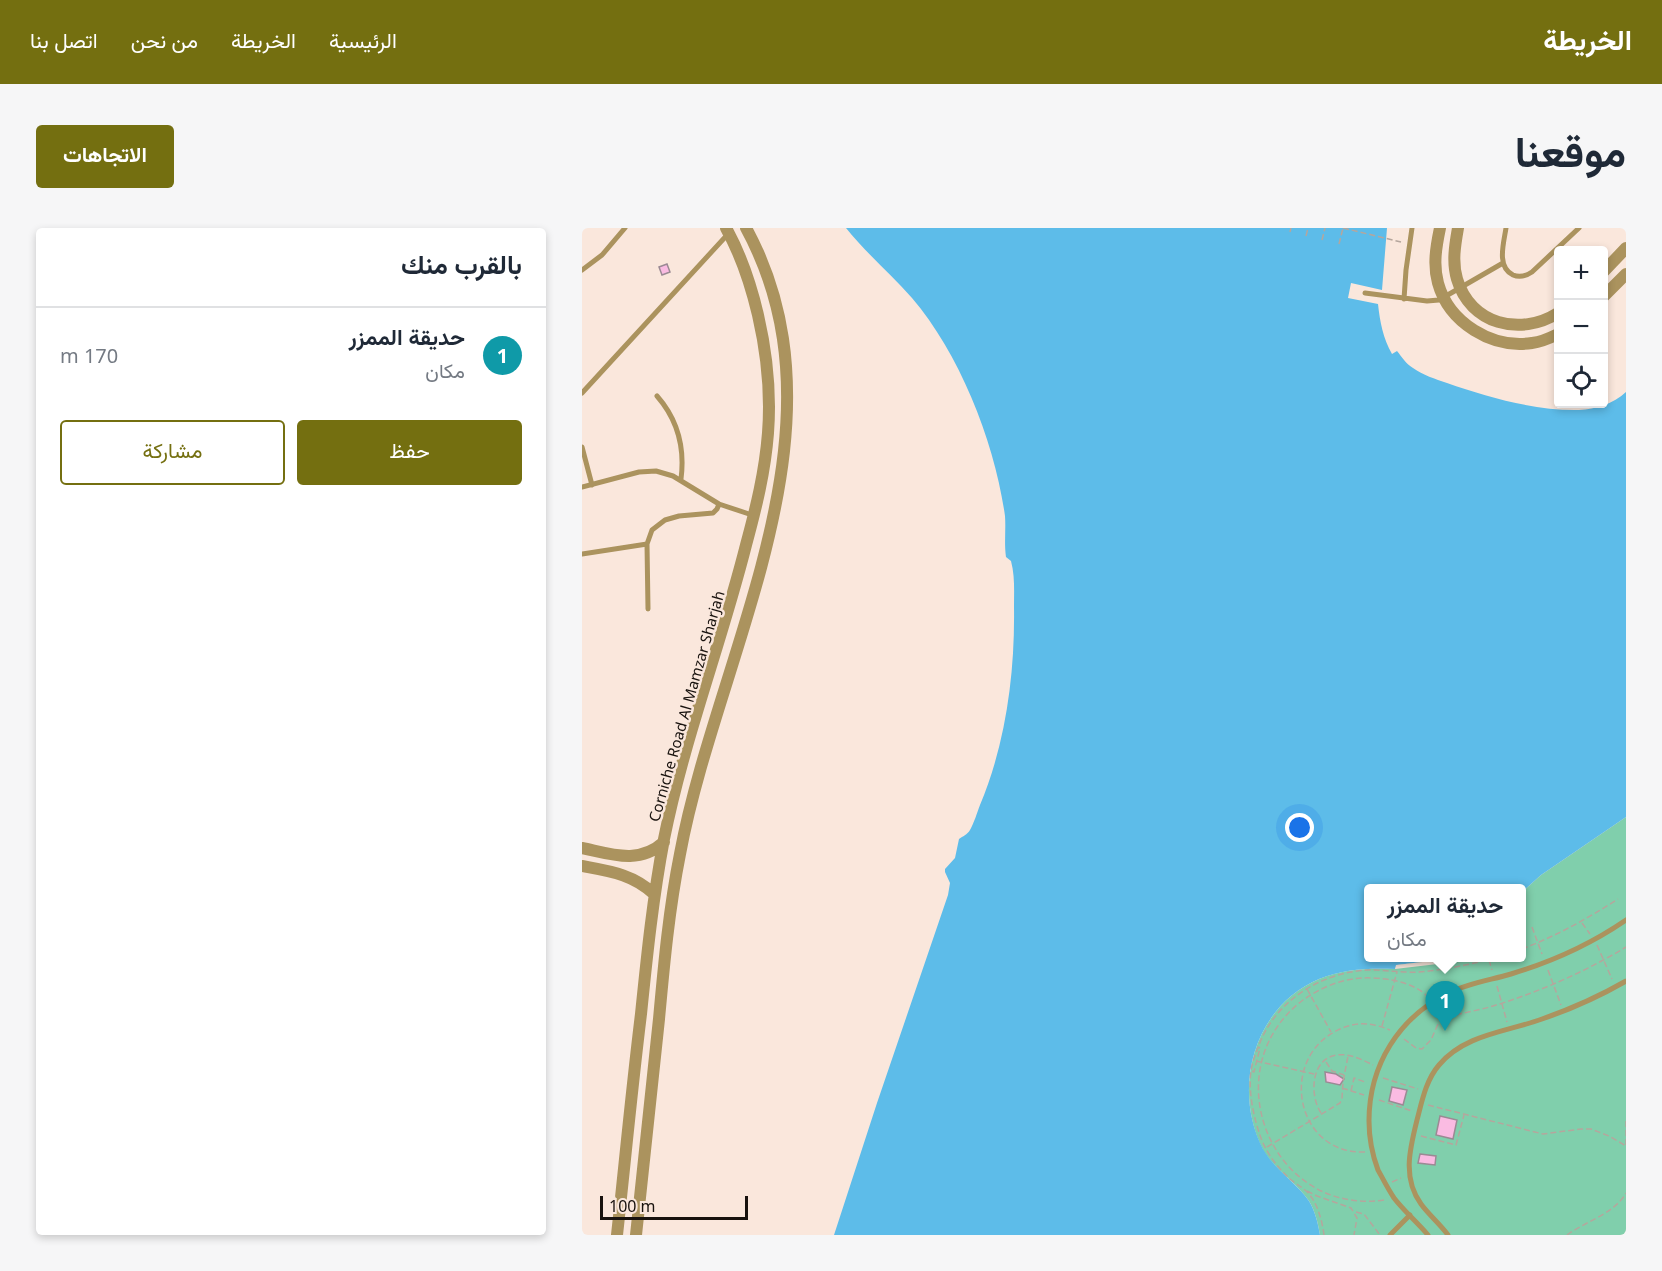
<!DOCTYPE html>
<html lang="ar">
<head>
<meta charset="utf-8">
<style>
  body { margin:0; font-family:"Noto Sans",Vazirmatn,sans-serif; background:#f6f6f7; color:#1f2937; direction:rtl }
  .controls { position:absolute; right:18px; top:18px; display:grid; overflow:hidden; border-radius:6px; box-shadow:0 3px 9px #0003 }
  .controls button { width:54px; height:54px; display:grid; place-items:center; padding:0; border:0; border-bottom:2px solid #e0e1e3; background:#fff; color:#1f2937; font:30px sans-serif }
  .scale { position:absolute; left:18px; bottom:15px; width:148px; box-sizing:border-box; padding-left:6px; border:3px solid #18120e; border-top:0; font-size:16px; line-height:21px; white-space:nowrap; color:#18120e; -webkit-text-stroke:4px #fae7dc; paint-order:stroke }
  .you { position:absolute; left:718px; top:600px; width:21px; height:21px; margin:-15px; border:4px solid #fff; border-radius:50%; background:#1a73e8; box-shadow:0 0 0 9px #1a73e833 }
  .badge { display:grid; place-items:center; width:39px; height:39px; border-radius:50%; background:#746f10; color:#fff; font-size:20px; font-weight:700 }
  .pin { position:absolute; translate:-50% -50px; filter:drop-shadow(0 2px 3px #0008) }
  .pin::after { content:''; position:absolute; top:32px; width:21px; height:18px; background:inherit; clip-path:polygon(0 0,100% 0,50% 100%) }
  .popup { position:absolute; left:782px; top:656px; width:162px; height:78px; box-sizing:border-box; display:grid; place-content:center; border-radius:6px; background:#fff; filter:drop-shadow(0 2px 4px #0005); font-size:20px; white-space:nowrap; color:#747a83 }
  .popup b { font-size:22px; color:#1f2937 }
  .popup::after { content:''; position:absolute; left:50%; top:100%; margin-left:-12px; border:12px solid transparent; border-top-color:#fff }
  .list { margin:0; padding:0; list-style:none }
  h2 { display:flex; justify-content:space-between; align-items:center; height:78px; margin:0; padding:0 24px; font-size:26px }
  h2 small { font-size:20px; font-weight:400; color:#747a83 }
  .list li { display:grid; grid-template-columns:39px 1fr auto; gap:18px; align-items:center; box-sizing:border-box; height:96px; padding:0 24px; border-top:2px solid #e0e1e3 }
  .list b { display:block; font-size:22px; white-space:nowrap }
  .list p { margin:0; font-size:20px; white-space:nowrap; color:#747a83 }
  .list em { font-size:20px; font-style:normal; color:#747a83 }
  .actions { display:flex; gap:12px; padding:18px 24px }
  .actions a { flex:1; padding:14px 0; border:2px solid #746f10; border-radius:6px; text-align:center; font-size:21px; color:#746f10 }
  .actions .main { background:#746f10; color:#fff }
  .icon { flex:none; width:33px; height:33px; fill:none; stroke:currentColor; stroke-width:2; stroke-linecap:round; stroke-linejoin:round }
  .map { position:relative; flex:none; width:1044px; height:1007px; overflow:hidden; direction:ltr; border-radius:6px }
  header { display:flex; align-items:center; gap:36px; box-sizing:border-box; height:84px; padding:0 30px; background:#746f10; color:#fff }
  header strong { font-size:28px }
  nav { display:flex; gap:33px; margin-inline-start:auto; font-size:21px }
  .intro { display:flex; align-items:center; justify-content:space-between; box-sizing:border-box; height:144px; padding:0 36px }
  h1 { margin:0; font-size:42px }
  .button { padding:15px 27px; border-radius:6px; background:#746f10; color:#fff; font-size:21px; font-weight:700 }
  main { display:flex; gap:36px; padding:0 36px }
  aside { flex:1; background:#fff; border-radius:6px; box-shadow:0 3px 9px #0003 }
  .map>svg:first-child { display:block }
  .green { fill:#80cfac }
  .water { fill:#5dbce9 }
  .pier { fill:#fae7dc }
  .building { fill:#fabbe2; stroke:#9b8a94; stroke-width:1.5 }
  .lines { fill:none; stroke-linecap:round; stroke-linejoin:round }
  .path { stroke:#b5a69d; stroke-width:1.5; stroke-dasharray:6 3; stroke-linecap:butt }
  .service { stroke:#ab935e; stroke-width:5 }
  .tertiary { stroke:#ab935e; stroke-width:12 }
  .labels { text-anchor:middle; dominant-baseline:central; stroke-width:5; stroke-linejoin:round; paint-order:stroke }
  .street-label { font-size:15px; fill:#18120e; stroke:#fae7dc }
</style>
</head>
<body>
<header>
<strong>الخريطة</strong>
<nav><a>الرئيسية</a><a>الخريطة</a><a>من نحن</a><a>اتصل بنا</a></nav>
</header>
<div class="intro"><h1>موقعنا</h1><a class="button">الاتجاهات</a></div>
<main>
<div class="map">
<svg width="1044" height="1007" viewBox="0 0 1044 1007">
  <rect width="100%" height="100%" fill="#fae7dc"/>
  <path class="green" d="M1044,589V1007H738C736,995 733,983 727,973C714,954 693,942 681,922C650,861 671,779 737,751C761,741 786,740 813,741L814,737L873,730H940V664L959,647Z"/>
  <path class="water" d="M264,0H805L800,62L769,55L766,70L796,76C798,94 801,110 810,126L815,123C820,129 824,136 831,140C841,147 853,151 865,155C905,169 954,183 997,182C1014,181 1031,176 1044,164V589L959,647L940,664V660H786V730H873L815,737L813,741C786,740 762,741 737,751C671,779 650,861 681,921C693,942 714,954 727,973C733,983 736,995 738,1007H252L295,875L366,667L368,655L363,644V641L373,630L377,611C381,608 385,607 388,602C392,595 395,585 398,577C424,515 433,445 432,379C432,363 433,348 429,333L424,329C422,315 424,302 423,288C413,215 378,126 330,70C309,46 284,25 264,0Z"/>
  <path class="pier" d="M876,730L874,732L864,735L813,741L814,737Z"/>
  <path class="building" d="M85,36L88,44L80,47L77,39Z
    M743,844L754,846L762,851L758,857L744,854Z
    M810,859L825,862L821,877L807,873Z
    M858,888L875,892L871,911L854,907Z
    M838,926L854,928L853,937L836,935Z"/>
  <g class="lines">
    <path class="path" d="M761,0L819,14
      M708,4L709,0
      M724,8L726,0
      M740,12L743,0
      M757,16L761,0
      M1000,695L1008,706
      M950,699L960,726
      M1015,717L1030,751
      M940,721C974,708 1005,691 1036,671
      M907,732L910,742
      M966,742L979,777
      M915,758L925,794
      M725,761L749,804
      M855,781L860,790
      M800,798L815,744
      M822,811L834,820L840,821L849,812L856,796L861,791C877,785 895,783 911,778C957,764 1003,744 1044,719
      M674,833L732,846
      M744,834L750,843L762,847
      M670,843L672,844L678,820L676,819
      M801,850L836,861
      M760,860L782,867
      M769,863L772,850L783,854
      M797,872L830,883
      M846,877L961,906L999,901H1009L1027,908L1044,918
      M739,885C727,867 729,830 755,827C767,825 781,832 791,837
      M839,908L874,917L882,887
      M1044,917V893
      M685,919L758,875L760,870L761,854L766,828
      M783,924C713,927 695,829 758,801C776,793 791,795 808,802
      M810,954L819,950
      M725,963L735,968L769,980L775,990L772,1007
      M802,972C689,988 630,841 721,772C738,760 759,751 780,750C801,749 830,753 845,768
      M774,984L782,986L798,1007
      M742,1007C740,992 735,972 723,962C718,958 713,955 708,951C696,940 685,926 679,910C672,891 666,864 669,843C670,834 674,825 677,817C694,772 740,744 787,742C804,742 821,745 837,744C863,742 889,736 914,730
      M985,1007C1004,993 1032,986 1044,965"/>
    <path class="service" d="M924,0C922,14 914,39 931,47C938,50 944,48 950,44L997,0
      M0,42L20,27L43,0
      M783,65L845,73L857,72L921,35
      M822,71L824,42L830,0
      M0,165L146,6
      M75,168C96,192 103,220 99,251
      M0,219L10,257
      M0,259L57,244L74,243L91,248L137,276L170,287
      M0,326L65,316
      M66,381L65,316L70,302L83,292L97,288L131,285L135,281L137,276
      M808,1007L828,987
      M846,1007C835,994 822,983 812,970C806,961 801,951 796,942C790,926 787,909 787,893C787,837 817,789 867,765C886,755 909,752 929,746C969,734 1009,716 1044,692
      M866,1007C858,996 847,987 839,976C820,950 828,920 835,892C840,873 844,852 857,837C883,806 925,804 960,791C989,781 1018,768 1044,753"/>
    <path class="tertiary" d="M858,0C854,19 851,37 856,55C867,95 910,121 950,115C959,114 968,110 976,106
      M876,0C873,17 870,34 875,51C888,96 938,109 976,85
      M1022,43L1044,20
      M1022,68L1044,46
      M0,620C29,626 57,637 82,614
      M0,638C27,643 51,646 72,666
      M35,1007C43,933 50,859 59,786C65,727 71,669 82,611C102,511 139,416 164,317C174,280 183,244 186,205C189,166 185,126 176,87C169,57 159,27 144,0
      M54,1007C61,935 69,863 77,791C82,736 87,681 98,626C135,426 273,200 164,0"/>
  </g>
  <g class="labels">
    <g class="street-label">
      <text transform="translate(104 478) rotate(-74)">Corniche Road Al Mamzar Sharjah</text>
    </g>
  </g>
</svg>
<div class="controls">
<button>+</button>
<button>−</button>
<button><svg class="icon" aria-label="locate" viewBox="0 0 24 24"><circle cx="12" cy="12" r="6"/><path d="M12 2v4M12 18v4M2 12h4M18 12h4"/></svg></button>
</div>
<div class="scale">100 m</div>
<div class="you"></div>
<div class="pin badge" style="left:863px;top:803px;background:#0f9aa8">1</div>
<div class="popup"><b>حديقة الممزر</b>مكان</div>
</div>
<aside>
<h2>بالقرب منك<small></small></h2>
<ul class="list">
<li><span class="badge" style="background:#0f9aa8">1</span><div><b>حديقة الممزر</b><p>مكان</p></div><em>170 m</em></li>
</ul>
<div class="actions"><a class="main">حفظ</a><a>مشاركة</a></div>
</aside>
</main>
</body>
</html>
